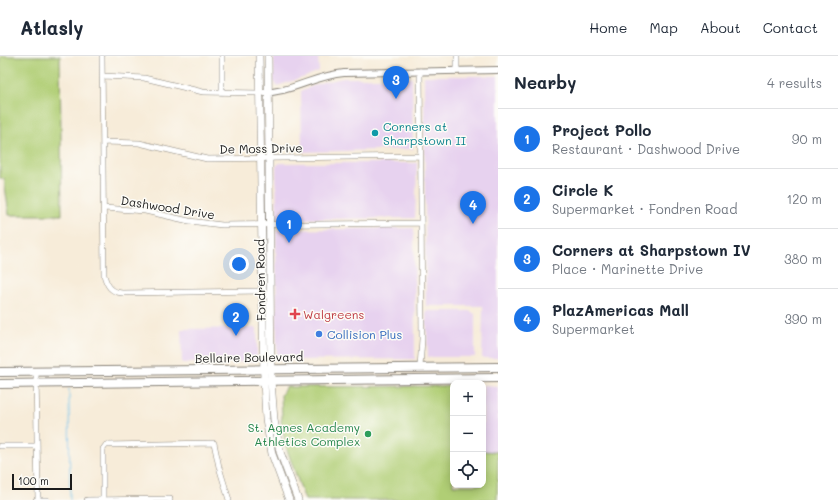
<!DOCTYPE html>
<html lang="en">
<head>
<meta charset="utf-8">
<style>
  body { margin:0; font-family:Mali,sans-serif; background:#f6f6f7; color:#1f2937 }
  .controls { position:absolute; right:12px; bottom:12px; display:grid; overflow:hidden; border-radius:8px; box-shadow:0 2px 10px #0003 }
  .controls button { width:36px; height:36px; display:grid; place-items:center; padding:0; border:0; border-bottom:1px solid #e0e1e3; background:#fff; color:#1f2937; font:20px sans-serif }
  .scale { position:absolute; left:12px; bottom:10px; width:60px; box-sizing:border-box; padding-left:4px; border:2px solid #1c1c1c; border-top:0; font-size:11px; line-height:14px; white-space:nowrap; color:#1c1c1c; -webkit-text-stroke:3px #fdfcf7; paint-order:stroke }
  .you { position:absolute; left:239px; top:208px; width:14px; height:14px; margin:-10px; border:3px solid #fff; border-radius:50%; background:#1a73e8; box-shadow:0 0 0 6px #1a73e833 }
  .badge { display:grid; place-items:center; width:26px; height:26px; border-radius:50%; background:#1a73e8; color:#fff; font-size:13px; font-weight:700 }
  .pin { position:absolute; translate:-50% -33px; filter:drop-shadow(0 1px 2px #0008) }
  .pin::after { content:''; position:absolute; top:21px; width:14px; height:12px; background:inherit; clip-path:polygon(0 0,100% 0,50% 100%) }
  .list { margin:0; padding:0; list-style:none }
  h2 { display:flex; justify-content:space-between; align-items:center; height:52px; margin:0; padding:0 16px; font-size:17px }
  h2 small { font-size:13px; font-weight:400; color:#747a83 }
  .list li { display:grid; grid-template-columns:26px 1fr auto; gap:12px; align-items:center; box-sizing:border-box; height:60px; padding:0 16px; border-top:1px solid #e0e1e3 }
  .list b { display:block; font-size:15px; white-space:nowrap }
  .list p { margin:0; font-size:13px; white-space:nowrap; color:#747a83 }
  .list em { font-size:13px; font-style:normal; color:#747a83 }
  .icon { flex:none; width:22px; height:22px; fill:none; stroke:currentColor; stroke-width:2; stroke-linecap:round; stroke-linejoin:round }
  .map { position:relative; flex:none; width:498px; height:444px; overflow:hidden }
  header { display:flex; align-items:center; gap:24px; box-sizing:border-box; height:56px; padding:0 20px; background:#fff; border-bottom:1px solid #e0e1e3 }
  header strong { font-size:19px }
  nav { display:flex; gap:22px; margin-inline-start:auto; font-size:14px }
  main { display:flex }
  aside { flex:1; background:#fff }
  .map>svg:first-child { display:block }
  .built { fill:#e7d2ef }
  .green { fill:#b0ce75; stroke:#667548 }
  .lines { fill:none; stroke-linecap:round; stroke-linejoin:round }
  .stream { stroke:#72c2ed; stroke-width:1 }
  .minor-casing { stroke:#8a847a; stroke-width:6 }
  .tertiary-casing { stroke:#8a847a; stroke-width:8 }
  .secondary-casing { stroke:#8a847a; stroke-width:8 }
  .primary-casing { stroke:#8a847a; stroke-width:10 }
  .minor { stroke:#fff; stroke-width:5 }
  .tertiary { stroke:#fff; stroke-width:6 }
  .secondary { stroke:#fff; stroke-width:7 }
  .primary { stroke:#fff; stroke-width:8 }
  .culture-dot { fill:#0f9aa8; stroke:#fdfcf7; stroke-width:1.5 }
  .health-dot { fill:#e0444e; stroke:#fdfcf7; stroke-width:1.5 }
  .shop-dot { fill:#3f7fe0; stroke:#fdfcf7; stroke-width:1.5 }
  .leisure-dot { fill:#2e9e5b; stroke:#fdfcf7; stroke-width:1.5 }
  .labels { text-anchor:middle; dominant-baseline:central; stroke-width:3; stroke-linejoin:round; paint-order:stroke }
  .culture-label { font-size:12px; fill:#0d838f; stroke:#fdfcf7; text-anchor:start }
  .street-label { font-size:12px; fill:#1c1c1c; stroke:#fdfcf7 }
  .health-label { font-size:12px; fill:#be3a42; stroke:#fdfcf7; text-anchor:start }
  .shop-label { font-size:12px; fill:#366cbe; stroke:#fdfcf7; text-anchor:start }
  .leisure-label { font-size:12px; fill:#27864d; stroke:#fdfcf7; text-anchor:end }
</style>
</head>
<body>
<header>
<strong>Atlasly</strong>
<nav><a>Home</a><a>Map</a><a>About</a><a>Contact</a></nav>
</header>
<main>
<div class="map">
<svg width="498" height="444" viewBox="0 0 498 444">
  <rect width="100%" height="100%" fill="#fdfcf7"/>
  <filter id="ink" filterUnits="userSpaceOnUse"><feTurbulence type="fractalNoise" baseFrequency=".025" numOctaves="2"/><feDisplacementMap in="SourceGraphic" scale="8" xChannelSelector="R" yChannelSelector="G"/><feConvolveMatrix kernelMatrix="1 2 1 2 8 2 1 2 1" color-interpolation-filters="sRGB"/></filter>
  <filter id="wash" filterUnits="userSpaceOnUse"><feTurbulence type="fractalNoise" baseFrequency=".012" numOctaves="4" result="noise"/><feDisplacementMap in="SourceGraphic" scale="16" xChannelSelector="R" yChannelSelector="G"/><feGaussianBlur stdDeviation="0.9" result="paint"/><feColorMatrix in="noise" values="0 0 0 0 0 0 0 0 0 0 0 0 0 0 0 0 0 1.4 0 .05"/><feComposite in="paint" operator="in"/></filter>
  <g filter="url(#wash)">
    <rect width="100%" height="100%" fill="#f7ecd9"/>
    <path class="built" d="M274,0H318L319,15L305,21L277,30L274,26Z
      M424,20H498V302H482L483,250H426Z
      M344,22H412L413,93L302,96L301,35L323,26Z
      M280,107H417L415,162L278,163L277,162L276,110Z
      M414,172L415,303L281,304L277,302L276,175L278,174Z
      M426,255H469L475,258V301H428Z
      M257,272V302L253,306L182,307L181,273Z
      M483,329L498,330V396L483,395Z"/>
    <path class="green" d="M3,0H60L62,159H9L4,123L0,122V1Z
      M453,330V429H483V395L498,396L497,444H305L286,391L281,365L282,361L281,339L286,331Z"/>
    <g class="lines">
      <path class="stream" d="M69,333L70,444"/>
    </g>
  </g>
  <g filter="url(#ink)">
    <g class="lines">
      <defs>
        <path id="minor" d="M102,0L104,219C107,230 111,236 122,237L264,235
          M222,0V37
          M457,0V15
          M420,15L422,283L420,311
          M103,20L144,22L203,36L259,37
          M104,86L139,87L207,103L420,100
          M104,152L145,155L189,165L222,169L420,167
          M36,316L38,444
          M0,390H36
          M36,444H47
          M87,444L170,443V444
          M103,444V393L106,389L214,387L219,411L229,444"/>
        <path id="tertiary" d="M259,37C292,37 312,20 344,17L498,14"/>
        <path id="secondary" d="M259,0L264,325L266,363L272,398L289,444
          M268,0L271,325L274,364L280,396L298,444"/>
        <path id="primary" d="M0,316L498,311
          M0,328L498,322"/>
      </defs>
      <use href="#minor" class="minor-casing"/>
      <use href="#tertiary" class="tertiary-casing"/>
      <use href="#secondary" class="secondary-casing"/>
      <use href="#primary" class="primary-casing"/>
      <use href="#minor" class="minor"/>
      <use href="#tertiary" class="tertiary"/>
      <use href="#secondary" class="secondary"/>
      <use href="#primary" class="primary"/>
    </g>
  </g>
  <circle class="culture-dot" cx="375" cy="77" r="4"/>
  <path class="health-dot" d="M293 252h4v4h4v4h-4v4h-4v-4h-4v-4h4z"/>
  <circle class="shop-dot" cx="319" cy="278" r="4"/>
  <circle class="leisure-dot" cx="368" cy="378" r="4"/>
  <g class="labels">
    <g class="culture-label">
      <text x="383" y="70">Corners at<tspan x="383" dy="14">Sharpstown II</tspan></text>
    </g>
    <g class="street-label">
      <text transform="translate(261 92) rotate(-1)">De Moss Drive</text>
      <text transform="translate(168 151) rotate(9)">Dashwood Drive</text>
      <text transform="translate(260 224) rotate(-91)">Fondren Road</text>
      <text transform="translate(249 301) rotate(-1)">Bellaire Boulevard</text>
    </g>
    <g class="health-label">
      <text x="303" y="258">Walgreens</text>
    </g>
    <g class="shop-label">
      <text x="327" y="278">Collision Plus</text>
    </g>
    <g class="leisure-label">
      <text x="360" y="371">St. Agnes Academy<tspan x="360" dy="14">Athletics Complex</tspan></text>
    </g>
  </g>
</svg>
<div class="controls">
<button>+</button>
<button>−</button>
<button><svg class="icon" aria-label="locate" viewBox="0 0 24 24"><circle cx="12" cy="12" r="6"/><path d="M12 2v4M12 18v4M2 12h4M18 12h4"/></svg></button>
</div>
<div class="scale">100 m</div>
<div class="you"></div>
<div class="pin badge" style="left:289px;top:187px">1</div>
<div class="pin badge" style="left:236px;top:280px">2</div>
<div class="pin badge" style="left:396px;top:43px">3</div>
<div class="pin badge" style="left:473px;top:168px">4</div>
</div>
<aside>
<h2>Nearby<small>4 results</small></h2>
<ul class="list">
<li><span class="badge">1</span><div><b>Project Pollo</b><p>Restaurant · Dashwood Drive</p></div><em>90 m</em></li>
<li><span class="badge">2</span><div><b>Circle K</b><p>Supermarket · Fondren Road</p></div><em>120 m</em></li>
<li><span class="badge">3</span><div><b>Corners at Sharpstown IV</b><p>Place · Marinette Drive</p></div><em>380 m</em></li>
<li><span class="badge">4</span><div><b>PlazAmericas Mall</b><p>Supermarket</p></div><em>390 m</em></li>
</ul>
</aside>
</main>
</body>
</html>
